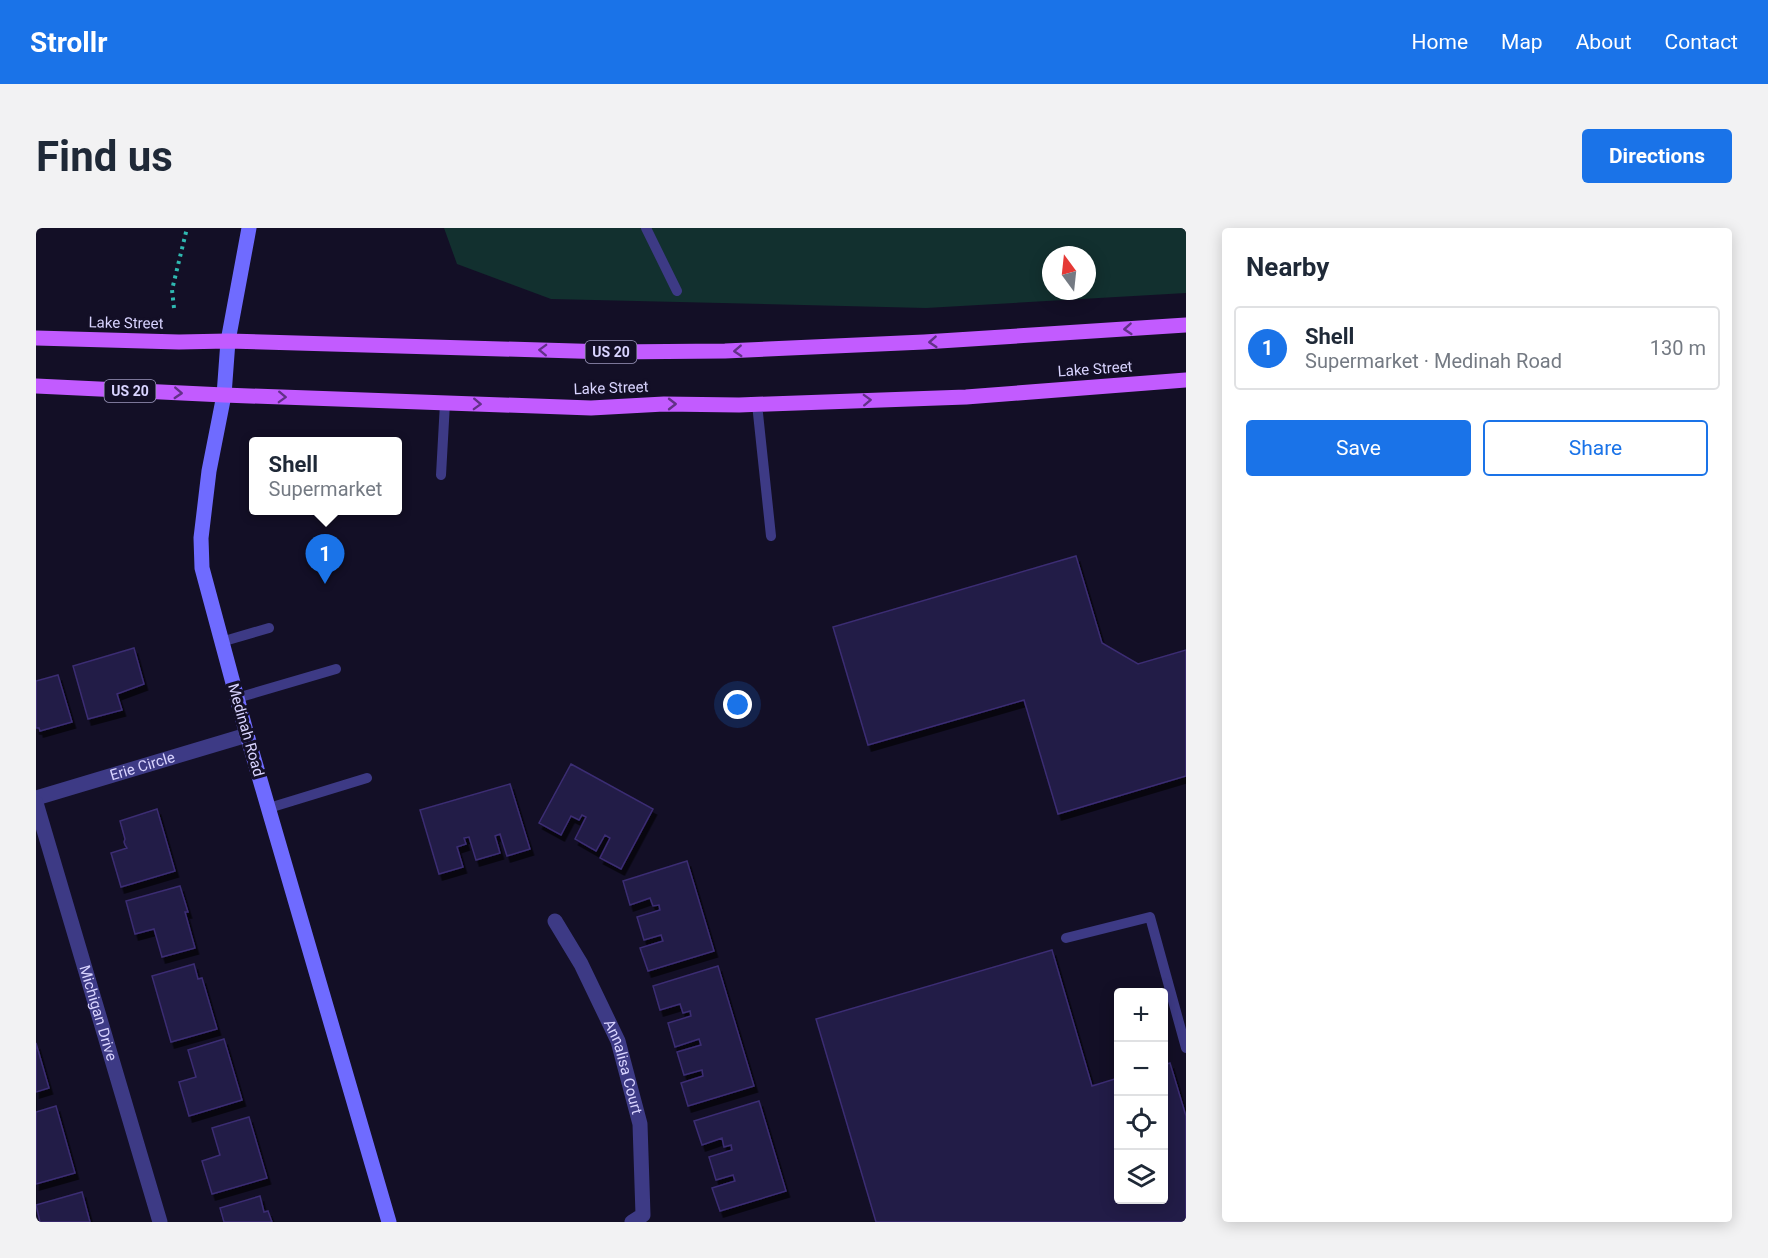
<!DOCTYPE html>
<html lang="en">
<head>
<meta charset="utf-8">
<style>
  body { margin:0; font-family:Roboto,sans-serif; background:#f2f2f3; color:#1f2937 }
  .controls { position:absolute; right:18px; bottom:18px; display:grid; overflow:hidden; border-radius:6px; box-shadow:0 3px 15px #0003 }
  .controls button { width:54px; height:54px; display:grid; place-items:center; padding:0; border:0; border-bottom:2px solid #e0e1e3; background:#fff; color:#1f2937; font:30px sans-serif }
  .compass { position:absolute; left:1006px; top:18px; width:54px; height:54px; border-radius:50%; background:#fff; box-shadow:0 3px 15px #0003; rotate:345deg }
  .you { position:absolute; left:702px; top:477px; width:21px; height:21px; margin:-15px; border:4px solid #fff; border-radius:50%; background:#1a73e8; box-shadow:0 0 0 9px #1a73e833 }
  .badge { display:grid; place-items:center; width:39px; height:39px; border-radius:50%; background:#1a73e8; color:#fff; font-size:20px; font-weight:700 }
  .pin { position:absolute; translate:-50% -50px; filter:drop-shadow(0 2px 3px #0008) }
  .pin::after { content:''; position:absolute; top:32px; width:21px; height:18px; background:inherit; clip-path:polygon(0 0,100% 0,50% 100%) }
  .popup { position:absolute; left:213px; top:209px; width:153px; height:78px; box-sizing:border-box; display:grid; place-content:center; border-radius:6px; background:#fff; filter:drop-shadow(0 2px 4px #0005); font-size:20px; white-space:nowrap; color:#747a83 }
  .popup b { font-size:22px; color:#1f2937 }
  .popup::after { content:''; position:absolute; left:50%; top:100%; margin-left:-12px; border:12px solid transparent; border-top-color:#fff }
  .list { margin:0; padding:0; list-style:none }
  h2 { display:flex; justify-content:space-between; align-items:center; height:78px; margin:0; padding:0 24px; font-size:26px }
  h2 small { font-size:20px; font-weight:400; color:#747a83 }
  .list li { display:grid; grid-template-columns:39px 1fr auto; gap:18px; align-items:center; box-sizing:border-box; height:84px; margin:0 12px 12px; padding:0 12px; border:2px solid #e0e1e3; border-radius:6px }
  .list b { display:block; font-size:22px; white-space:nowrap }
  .list p { margin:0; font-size:20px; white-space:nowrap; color:#747a83 }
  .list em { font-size:20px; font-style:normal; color:#747a83 }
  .actions { display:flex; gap:12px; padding:18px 24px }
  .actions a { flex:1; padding:14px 0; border:2px solid #1a73e8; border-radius:6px; text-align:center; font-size:21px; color:#1a73e8 }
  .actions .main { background:#1a73e8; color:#fff }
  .icon { flex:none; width:33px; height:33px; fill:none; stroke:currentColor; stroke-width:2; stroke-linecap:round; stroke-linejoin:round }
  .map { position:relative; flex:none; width:1150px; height:994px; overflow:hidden; border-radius:6px }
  header { display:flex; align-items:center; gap:36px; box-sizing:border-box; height:84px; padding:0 30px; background:#1a73e8; color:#fff }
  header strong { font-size:28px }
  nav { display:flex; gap:33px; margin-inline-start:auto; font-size:21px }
  .intro { display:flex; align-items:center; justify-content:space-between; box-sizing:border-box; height:144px; padding:0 36px }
  h1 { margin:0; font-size:42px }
  .button { padding:15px 27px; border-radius:6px; background:#1a73e8; color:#fff; font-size:21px; font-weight:700 }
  main { display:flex; gap:36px; padding:0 36px }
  aside { flex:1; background:#fff; border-radius:6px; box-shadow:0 3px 15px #0003 }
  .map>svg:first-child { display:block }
  .green { fill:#12302f; fill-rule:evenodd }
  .building { fill:#241b47; stroke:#3b2d73; stroke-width:1.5; filter:url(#shadow) }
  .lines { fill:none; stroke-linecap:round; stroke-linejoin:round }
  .path { stroke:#2fb8b0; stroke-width:4; stroke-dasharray:3 4.5; stroke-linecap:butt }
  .lane { stroke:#3d3a85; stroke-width:10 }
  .street { stroke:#3d3a85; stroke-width:15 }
  .secondary { stroke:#6f6bff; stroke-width:15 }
  .primary { stroke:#c25bff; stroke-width:15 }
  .oneway { stroke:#623188 }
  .labels { text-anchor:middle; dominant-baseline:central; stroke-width:6; stroke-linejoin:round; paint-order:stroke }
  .shield { fill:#130f26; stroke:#9e99be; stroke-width:1.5 }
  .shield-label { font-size:14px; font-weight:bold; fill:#d9d4ff }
  .street-label { font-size:15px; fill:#d9d4ff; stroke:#130f26 }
</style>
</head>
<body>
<header>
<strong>Strollr</strong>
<nav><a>Home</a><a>Map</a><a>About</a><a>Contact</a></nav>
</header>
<div class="intro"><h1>Find us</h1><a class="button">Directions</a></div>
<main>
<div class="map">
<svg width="1150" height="994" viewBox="0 0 1150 994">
  <defs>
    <filter id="shadow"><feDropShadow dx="3.5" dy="6" stdDeviation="0" flood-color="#0009"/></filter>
  </defs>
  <rect width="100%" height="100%" fill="#130f26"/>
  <path class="green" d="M408,0H1150V65L890,80L515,71L421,36ZM1015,27H1051V63H1015Z"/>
  <path class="building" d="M1040,328L1066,415L1102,436L1150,422V548L1022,586L988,472L832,517L797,399Z
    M98,420L108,456L81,466L86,482L52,491L37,438Z
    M22,447L36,494L4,503L3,500H0V453Z
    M535,536L617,581L585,641L564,630L574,610L569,607L560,623L539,611L550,589L546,587L543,592L535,588L525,607L503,595Z
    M474,556L494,621L471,628L464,606L459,608L464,625L440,632L433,609L428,610L430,616L421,619L427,639L403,646L384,582Z
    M121,581L139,643L85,659L75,625L91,620L89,617L88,614L89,611L84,593Z
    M651,633L678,723L612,743L604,720L627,713L625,707L608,712L601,689L624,682L623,677L617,678L614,670L594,677L587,653Z
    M144,658L152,684H149L159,720L126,729L118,701L99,706L90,673Z
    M1016,722L1056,858L1082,850V972H1128V837L1134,835L1150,888V994H840L780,791Z
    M158,736L162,751L166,750L181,801L135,814L116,748Z
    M682,738L718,858L652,878L645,855L667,848L666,842L648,847L641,824L665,817L663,811L639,819L632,795L655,788L654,783L647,785L644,776L624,782L617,758Z
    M188,811L206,872L153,888L143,854L160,849L152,822Z
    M0,815L13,860L0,864Z
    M723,873L750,963L684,983L676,960L699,953L697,947L680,952L673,929L696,922L695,917L688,919L686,910L666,917L658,893Z
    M20,878L39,945L0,956V884Z
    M213,889L231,950L176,966L166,933L184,927L176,900Z
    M46,964L54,994H4L0,977Z
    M224,968L228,984L232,983L236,994H188L184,980Z"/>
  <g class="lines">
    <path class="path" d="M138,80L136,62L151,0"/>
    <path class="lane" d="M610,0L641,63
      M721,176L735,308
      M405,247L409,175
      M185,414L233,400
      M201,470L300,441
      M233,580L331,550
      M1030,710L1114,689L1150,820"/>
    <g class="street">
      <path id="s1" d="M0,570L211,507"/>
      <path id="s2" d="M0,575L124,994"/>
      <path id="s3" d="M519,693L545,736L582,813L604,896L607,987L596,994"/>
    </g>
    <path class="secondary" d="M213,0L192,113L188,167L173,243L165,310L166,340L211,507L353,994"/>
    <path class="primary" d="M0,110L143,114L192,113L573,124L689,123L888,114L1150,97
      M0,158L188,167L555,180L628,176L703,177L930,169L1150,152"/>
  </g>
  <defs><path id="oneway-chevron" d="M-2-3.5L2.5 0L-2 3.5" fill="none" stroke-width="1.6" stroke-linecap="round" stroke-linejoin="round" transform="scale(1.5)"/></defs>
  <g class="oneway">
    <use href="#oneway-chevron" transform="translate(1092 101) rotate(176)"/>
    <use href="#oneway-chevron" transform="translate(897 114) rotate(176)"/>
    <use href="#oneway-chevron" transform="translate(507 122) rotate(-178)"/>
    <use href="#oneway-chevron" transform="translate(702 123) rotate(177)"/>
    <use href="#oneway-chevron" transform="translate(142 165) rotate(3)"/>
    <use href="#oneway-chevron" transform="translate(246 169) rotate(2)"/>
    <use href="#oneway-chevron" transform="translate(831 172) rotate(-2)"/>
    <use href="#oneway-chevron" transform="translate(441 176) rotate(2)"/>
    <use href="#oneway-chevron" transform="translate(636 176)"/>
  </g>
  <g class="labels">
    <g class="shield">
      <rect x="549.5" y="113" width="51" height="22" rx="4.5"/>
      <rect x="68.5" y="152" width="51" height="22" rx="4.5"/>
    </g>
    <g class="shield-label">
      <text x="575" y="124">US 20</text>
      <text x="94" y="163">US 20</text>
    </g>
    <g class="street-label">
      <text transform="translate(90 95) rotate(1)">Lake Street</text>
      <text transform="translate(1059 141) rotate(-4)">Lake Street</text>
      <text transform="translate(575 160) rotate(-2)">Lake Street</text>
      <text transform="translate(210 502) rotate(74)">Medinah Road</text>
      <text stroke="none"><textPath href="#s1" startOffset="111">Erie Circle</textPath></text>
      <text stroke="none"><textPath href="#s2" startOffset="219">Michigan Drive</textPath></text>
      <text stroke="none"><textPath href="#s3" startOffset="162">Annalisa Court</textPath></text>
    </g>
  </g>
</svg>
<div class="controls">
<button>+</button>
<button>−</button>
<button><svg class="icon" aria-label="locate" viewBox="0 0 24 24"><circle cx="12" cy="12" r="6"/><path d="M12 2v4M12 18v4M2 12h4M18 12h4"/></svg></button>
<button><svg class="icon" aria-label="layers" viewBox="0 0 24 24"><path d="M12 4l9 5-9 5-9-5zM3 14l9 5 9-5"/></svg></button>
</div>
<svg class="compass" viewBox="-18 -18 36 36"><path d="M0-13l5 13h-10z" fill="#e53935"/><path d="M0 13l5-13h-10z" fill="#747a83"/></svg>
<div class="you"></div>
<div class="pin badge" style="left:289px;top:356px">1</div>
<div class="popup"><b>Shell</b>Supermarket</div>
</div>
<aside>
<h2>Nearby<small></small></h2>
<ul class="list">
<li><span class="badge">1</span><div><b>Shell</b><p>Supermarket · Medinah Road</p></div><em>130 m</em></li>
</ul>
<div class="actions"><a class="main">Save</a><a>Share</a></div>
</aside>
</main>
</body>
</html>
